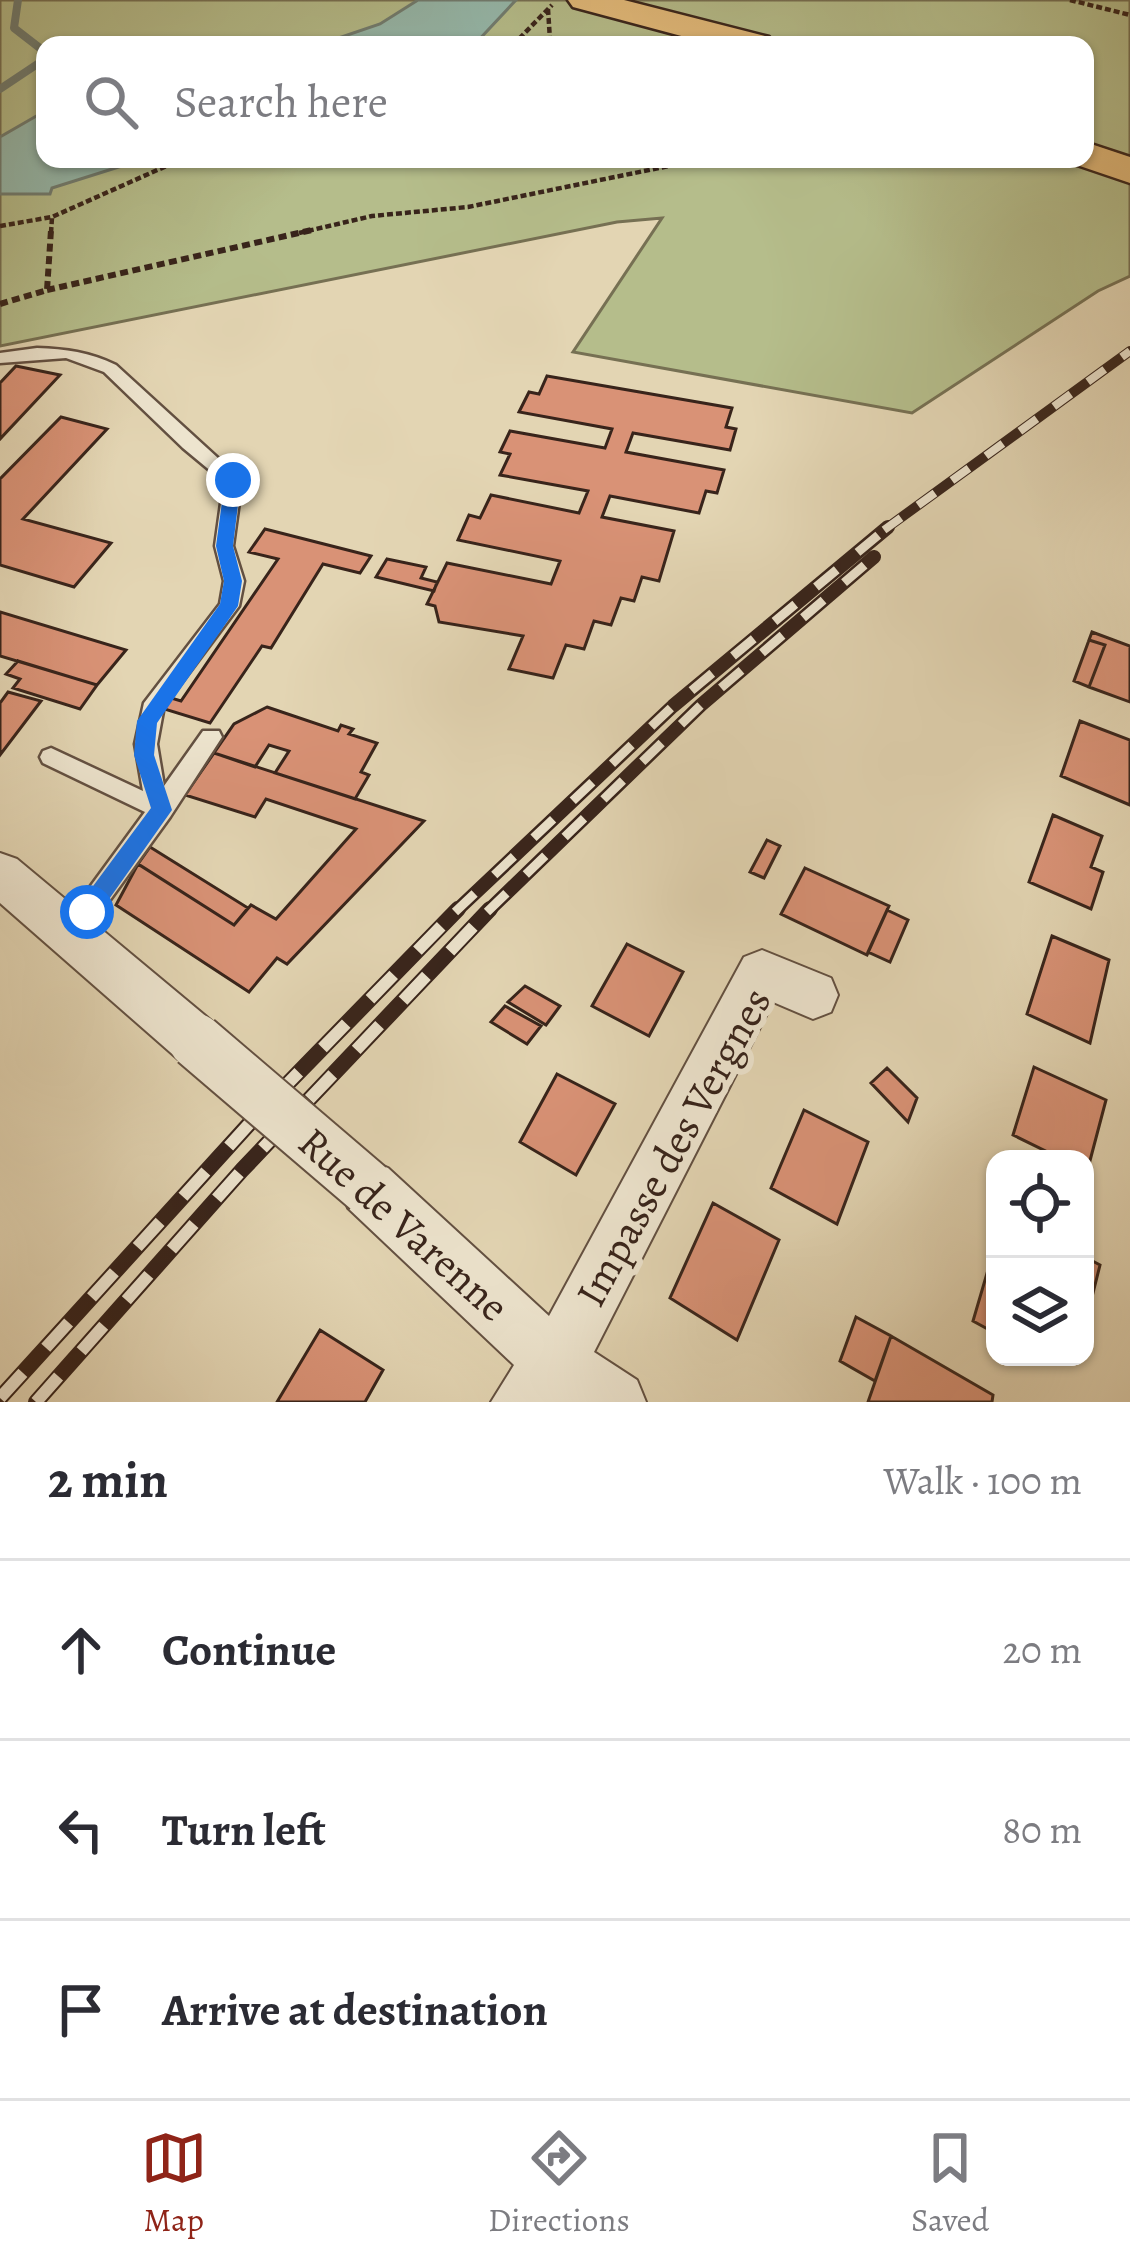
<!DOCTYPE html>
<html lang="en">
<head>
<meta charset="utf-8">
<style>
  body { margin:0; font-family:Alegreya,serif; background:#f2f2f3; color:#2b2b33 }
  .controls { position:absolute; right:36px; bottom:36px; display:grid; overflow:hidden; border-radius:24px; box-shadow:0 3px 9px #0004 }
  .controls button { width:108px; height:108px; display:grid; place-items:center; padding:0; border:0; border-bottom:3px solid #e1e1e2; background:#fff; color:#2b2b33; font:60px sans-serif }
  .stop { position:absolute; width:36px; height:36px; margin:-27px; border:9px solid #1a73e8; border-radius:50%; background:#fff }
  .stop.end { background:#1a73e8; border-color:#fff; box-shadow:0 3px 12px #0008 }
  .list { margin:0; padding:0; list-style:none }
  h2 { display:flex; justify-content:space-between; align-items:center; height:156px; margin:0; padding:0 48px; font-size:51px }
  h2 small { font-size:39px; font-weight:400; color:#7c7c81 }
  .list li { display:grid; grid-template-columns:78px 1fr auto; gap:36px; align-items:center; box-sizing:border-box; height:180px; padding:0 48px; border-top:3px solid #e1e1e2 }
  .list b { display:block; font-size:45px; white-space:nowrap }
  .list em { font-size:39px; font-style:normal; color:#7c7c81 }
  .icon { flex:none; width:66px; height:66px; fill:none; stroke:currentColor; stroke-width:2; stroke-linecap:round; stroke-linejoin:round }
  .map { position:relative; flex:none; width:1130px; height:1402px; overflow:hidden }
  .search { position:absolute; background:#fff; box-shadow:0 3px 9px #0004; left:36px; right:36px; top:36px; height:132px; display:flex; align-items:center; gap:30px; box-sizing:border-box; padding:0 42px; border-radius:24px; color:#7c7c81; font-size:45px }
  .sheet { height:696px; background:#fff }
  nav { display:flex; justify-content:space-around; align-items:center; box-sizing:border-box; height:168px; border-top:3px solid #e1e1e2; background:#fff; font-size:33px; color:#7c7c81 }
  nav a { display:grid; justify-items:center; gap:6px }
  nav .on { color:#8f2418 }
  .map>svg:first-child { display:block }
  .green { fill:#b5bd8b; stroke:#767053; stroke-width:3; fill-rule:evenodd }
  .water { fill:#95b9ac; stroke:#707d72; stroke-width:3 }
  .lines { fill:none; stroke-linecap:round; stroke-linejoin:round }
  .stream { stroke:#707d72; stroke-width:8 }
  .building { fill:#d99276; stroke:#38241b; stroke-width:3 }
  .lane-casing { stroke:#635041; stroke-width:5 }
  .street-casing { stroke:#635041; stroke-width:4 }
  .primary-casing { stroke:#38241b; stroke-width:5 }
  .path-far1 { stroke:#38241b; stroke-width:4.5; stroke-dasharray:6 3; stroke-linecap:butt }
  .path { stroke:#38241b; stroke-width:6; stroke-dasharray:8 4.5; stroke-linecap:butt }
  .lane { fill:#ede4ce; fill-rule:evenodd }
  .street { fill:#ede4ce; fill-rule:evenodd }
  .primary { fill:#e2ba7a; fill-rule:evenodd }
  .rail-far2-casing { stroke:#38241b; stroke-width:10 }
  .rail-far1-casing { stroke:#38241b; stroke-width:14 }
  .rail-casing { stroke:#38241b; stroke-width:16 }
  .rail-far2 { stroke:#ede4ce; stroke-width:8; stroke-dasharray:21; stroke-linecap:butt }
  .rail-far1 { stroke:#ede4ce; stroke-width:9; stroke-dasharray:27; stroke-linecap:butt }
  .rail { stroke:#ede4ce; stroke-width:12; stroke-dasharray:34; stroke-linecap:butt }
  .street-bridge-casing { stroke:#635041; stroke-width:58; stroke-linecap:butt }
  .street-bridge { stroke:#ede4ce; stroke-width:54 }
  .route { fill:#1a73e8 }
  .labels { text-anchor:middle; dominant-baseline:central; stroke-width:12; stroke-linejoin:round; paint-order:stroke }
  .near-street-label { font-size:42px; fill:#38241b; stroke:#ede4ce }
</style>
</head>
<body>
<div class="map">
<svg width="1130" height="1402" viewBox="0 0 1130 1402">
  <rect width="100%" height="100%" fill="#e3d5b3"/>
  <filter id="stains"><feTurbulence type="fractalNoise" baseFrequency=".00167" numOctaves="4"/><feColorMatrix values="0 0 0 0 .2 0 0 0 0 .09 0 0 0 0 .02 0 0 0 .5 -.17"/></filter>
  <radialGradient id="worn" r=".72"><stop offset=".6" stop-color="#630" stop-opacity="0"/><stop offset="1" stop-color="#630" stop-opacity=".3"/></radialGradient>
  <path class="green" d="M0,0H1130V276L1098,291L912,413L573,352L662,218L617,222L0,346ZM45,45H1085V159H45Z"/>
  <path class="water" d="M418,0H516L474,45H318L380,24Z
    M45,111V159H144L52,188L50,194H0V137Z"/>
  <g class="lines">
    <path class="stream" d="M18,0L14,28L45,52
      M0,89L45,59"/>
  </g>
  <path class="building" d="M16,366L60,375L0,439V383Z
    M547,376L732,408L726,427L736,429L730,450L633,433L626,452L724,470L717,493L706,491L699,513L610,496L602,517L674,531L659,581L642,577L634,601L621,598L611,625L594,621L584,649L566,645L553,678L509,669L523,636L439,622L435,606L427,604L447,563L551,584L560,561L458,540L469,515L480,518L491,495L579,513L588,491L500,475L510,454L500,452L510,431L605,448L612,429L519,412L529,392L539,394Z
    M61,417L107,429L23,519L111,543L74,587L0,565V479Z
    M265,529L371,556L360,573L323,564L271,648L262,646L210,723L161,708L168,697L181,701L278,559L249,552Z
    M387,559L426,567L421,578L437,582L434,591L376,577Z
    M0,612L126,650L97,685L0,656Z
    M1092,632L1130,646V702L1089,687L1105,645L1089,640Z
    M1089,640L1105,645L1089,687L1074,681Z
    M18,661L97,685L80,709L13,688L20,679L6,674Z
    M8,692L41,701L0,755V703Z
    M267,707L338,731L341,725L353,729L349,734L377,743L361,772L369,775L355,799L275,773L289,751L269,745L255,767L214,753L234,724Z
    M1080,721L1130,740V805L1061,776Z
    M214,753L424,821L287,964L277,958L249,992L116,905L138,864L234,925L251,905L276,919L356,829L266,799L255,817L185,795Z
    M1053,815L1102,836L1091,867L1103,872L1091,909L1029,882Z
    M767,840L780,846L764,878L750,872Z
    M150,847L248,908L234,925L138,864Z
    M805,868L889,906L867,955L781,914Z
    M887,910L908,920L890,962L868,952Z
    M1052,936L1109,960L1090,1043L1027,1014Z
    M627,944L683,972L649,1036L592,1006Z
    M525,986L560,1006L546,1025L508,1002Z
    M505,1006L541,1026L527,1044L491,1022Z
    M1034,1067L1106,1100L1087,1172L1085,1159H1062L1013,1135Z
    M887,1068L917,1098L908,1122L871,1083Z
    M557,1074L615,1104L576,1175L520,1142Z
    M804,1110L868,1142L837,1224L771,1188Z
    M713,1203L779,1240L737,1340L670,1298Z
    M995,1246V1333L973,1321Z
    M1085,1257L1100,1265L1085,1325Z
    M856,1317L891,1336L875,1381L840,1361Z
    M320,1330L383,1370L365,1402H277Z
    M891,1336L993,1395L992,1402H868Z"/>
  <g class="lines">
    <defs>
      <path id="lane" d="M37,348C66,349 89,352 116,365L242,480L233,546L244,581L239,606L164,706L157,744L164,786L203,731H219L222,737L170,817L78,944L69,947L60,944L57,936L60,928L145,812L43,763L40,757L43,751L51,748L143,791L135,744L144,703L220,604L224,581L215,546L224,482L183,448L104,372L66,358L0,363V353Z"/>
      <path id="street" d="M0,853L17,859L214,1023L222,1041L214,1059L196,1066L178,1059L0,903Z
        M762,950L831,978L838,995L831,1012L813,1019L773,1002L594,1352L637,1380L646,1402H491L514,1365L348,1208L340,1188L348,1168L368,1160L388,1168L549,1316L744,957Z"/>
      <path id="primary" d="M568,0H624L769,37L774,45H715L573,7Z
        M1085,142L1130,157V183L1071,163L1068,159H1085Z"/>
    </defs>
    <use href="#lane" class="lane-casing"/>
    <use href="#street" class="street-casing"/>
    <use href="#primary" class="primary-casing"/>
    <path class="path-far1" d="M1070,0L1130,15
      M548,9L550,40L558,45
      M513,45L552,5
      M0,226L52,217L182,159
      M51,233L52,217
      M299,233L372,216L468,207L703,159"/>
    <path class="path" d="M47,290L312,230
      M0,304L47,290L51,230"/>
    <use href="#lane" class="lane"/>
    <use href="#street" class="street"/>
    <use href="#primary" class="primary"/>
    <defs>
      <path id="rail-far2" d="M884,530L1130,351"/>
      <path id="rail-far1" d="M455,912L673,706L888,527
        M487,912L701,705L874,557"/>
      <path id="rail" d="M0,1398L260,1112L458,909
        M36,1402L242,1170L490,909"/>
    </defs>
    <use href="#rail-far2" class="rail-far2-casing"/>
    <use href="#rail-far1" class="rail-far1-casing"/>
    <use href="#rail" class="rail-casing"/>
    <use href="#rail-far2" class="rail-far2"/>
    <use href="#rail-far1" class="rail-far1"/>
    <use href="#rail" class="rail"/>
    <defs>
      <path id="street-bridge" d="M196,1041L368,1188"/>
    </defs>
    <use href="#street-bridge" class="street-bridge-casing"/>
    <use href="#street-bridge" class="street-bridge"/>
  </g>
  <path class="route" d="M233,474L241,480L233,546L242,581L238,606L157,723L154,755L172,810L95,919L87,922L79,919V905L151,808L134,755L137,721L220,604L224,581L216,546L225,480Z"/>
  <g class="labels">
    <g class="near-street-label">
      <text transform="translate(673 1147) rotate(-61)">Impasse des Vergnes</text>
      <text transform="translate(404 1224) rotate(42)">Rue de Varenne</text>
    </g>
  </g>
  <rect width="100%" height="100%" filter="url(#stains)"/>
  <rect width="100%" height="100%" fill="url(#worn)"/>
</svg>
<div class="controls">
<button><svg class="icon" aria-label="locate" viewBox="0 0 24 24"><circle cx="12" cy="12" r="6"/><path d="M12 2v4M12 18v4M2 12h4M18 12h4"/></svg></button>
<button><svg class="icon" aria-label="layers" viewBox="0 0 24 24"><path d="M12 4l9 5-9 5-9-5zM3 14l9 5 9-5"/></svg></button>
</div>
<div class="stop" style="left:87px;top:912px"></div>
<div class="stop end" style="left:233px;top:480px"></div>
<div class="search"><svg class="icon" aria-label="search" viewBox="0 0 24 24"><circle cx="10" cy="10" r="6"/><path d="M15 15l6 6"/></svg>Search here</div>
</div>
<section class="sheet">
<h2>2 min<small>Walk · 100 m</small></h2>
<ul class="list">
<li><svg class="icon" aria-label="ahead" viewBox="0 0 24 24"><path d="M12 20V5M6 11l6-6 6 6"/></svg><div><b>Continue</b></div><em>20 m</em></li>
<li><svg class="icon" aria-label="left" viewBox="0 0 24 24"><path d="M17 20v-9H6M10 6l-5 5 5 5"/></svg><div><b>Turn left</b></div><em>80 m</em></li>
<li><svg class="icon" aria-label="arrive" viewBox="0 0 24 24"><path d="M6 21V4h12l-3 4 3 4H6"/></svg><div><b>Arrive at destination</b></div></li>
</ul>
</section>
<nav>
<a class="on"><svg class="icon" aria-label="map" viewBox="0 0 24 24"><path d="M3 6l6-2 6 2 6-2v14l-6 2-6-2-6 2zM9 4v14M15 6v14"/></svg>Map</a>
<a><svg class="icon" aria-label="directions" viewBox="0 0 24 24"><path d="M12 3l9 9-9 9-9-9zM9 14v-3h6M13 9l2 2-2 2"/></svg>Directions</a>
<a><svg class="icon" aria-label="saved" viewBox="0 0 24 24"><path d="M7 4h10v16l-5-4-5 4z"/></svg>Saved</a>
</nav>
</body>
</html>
